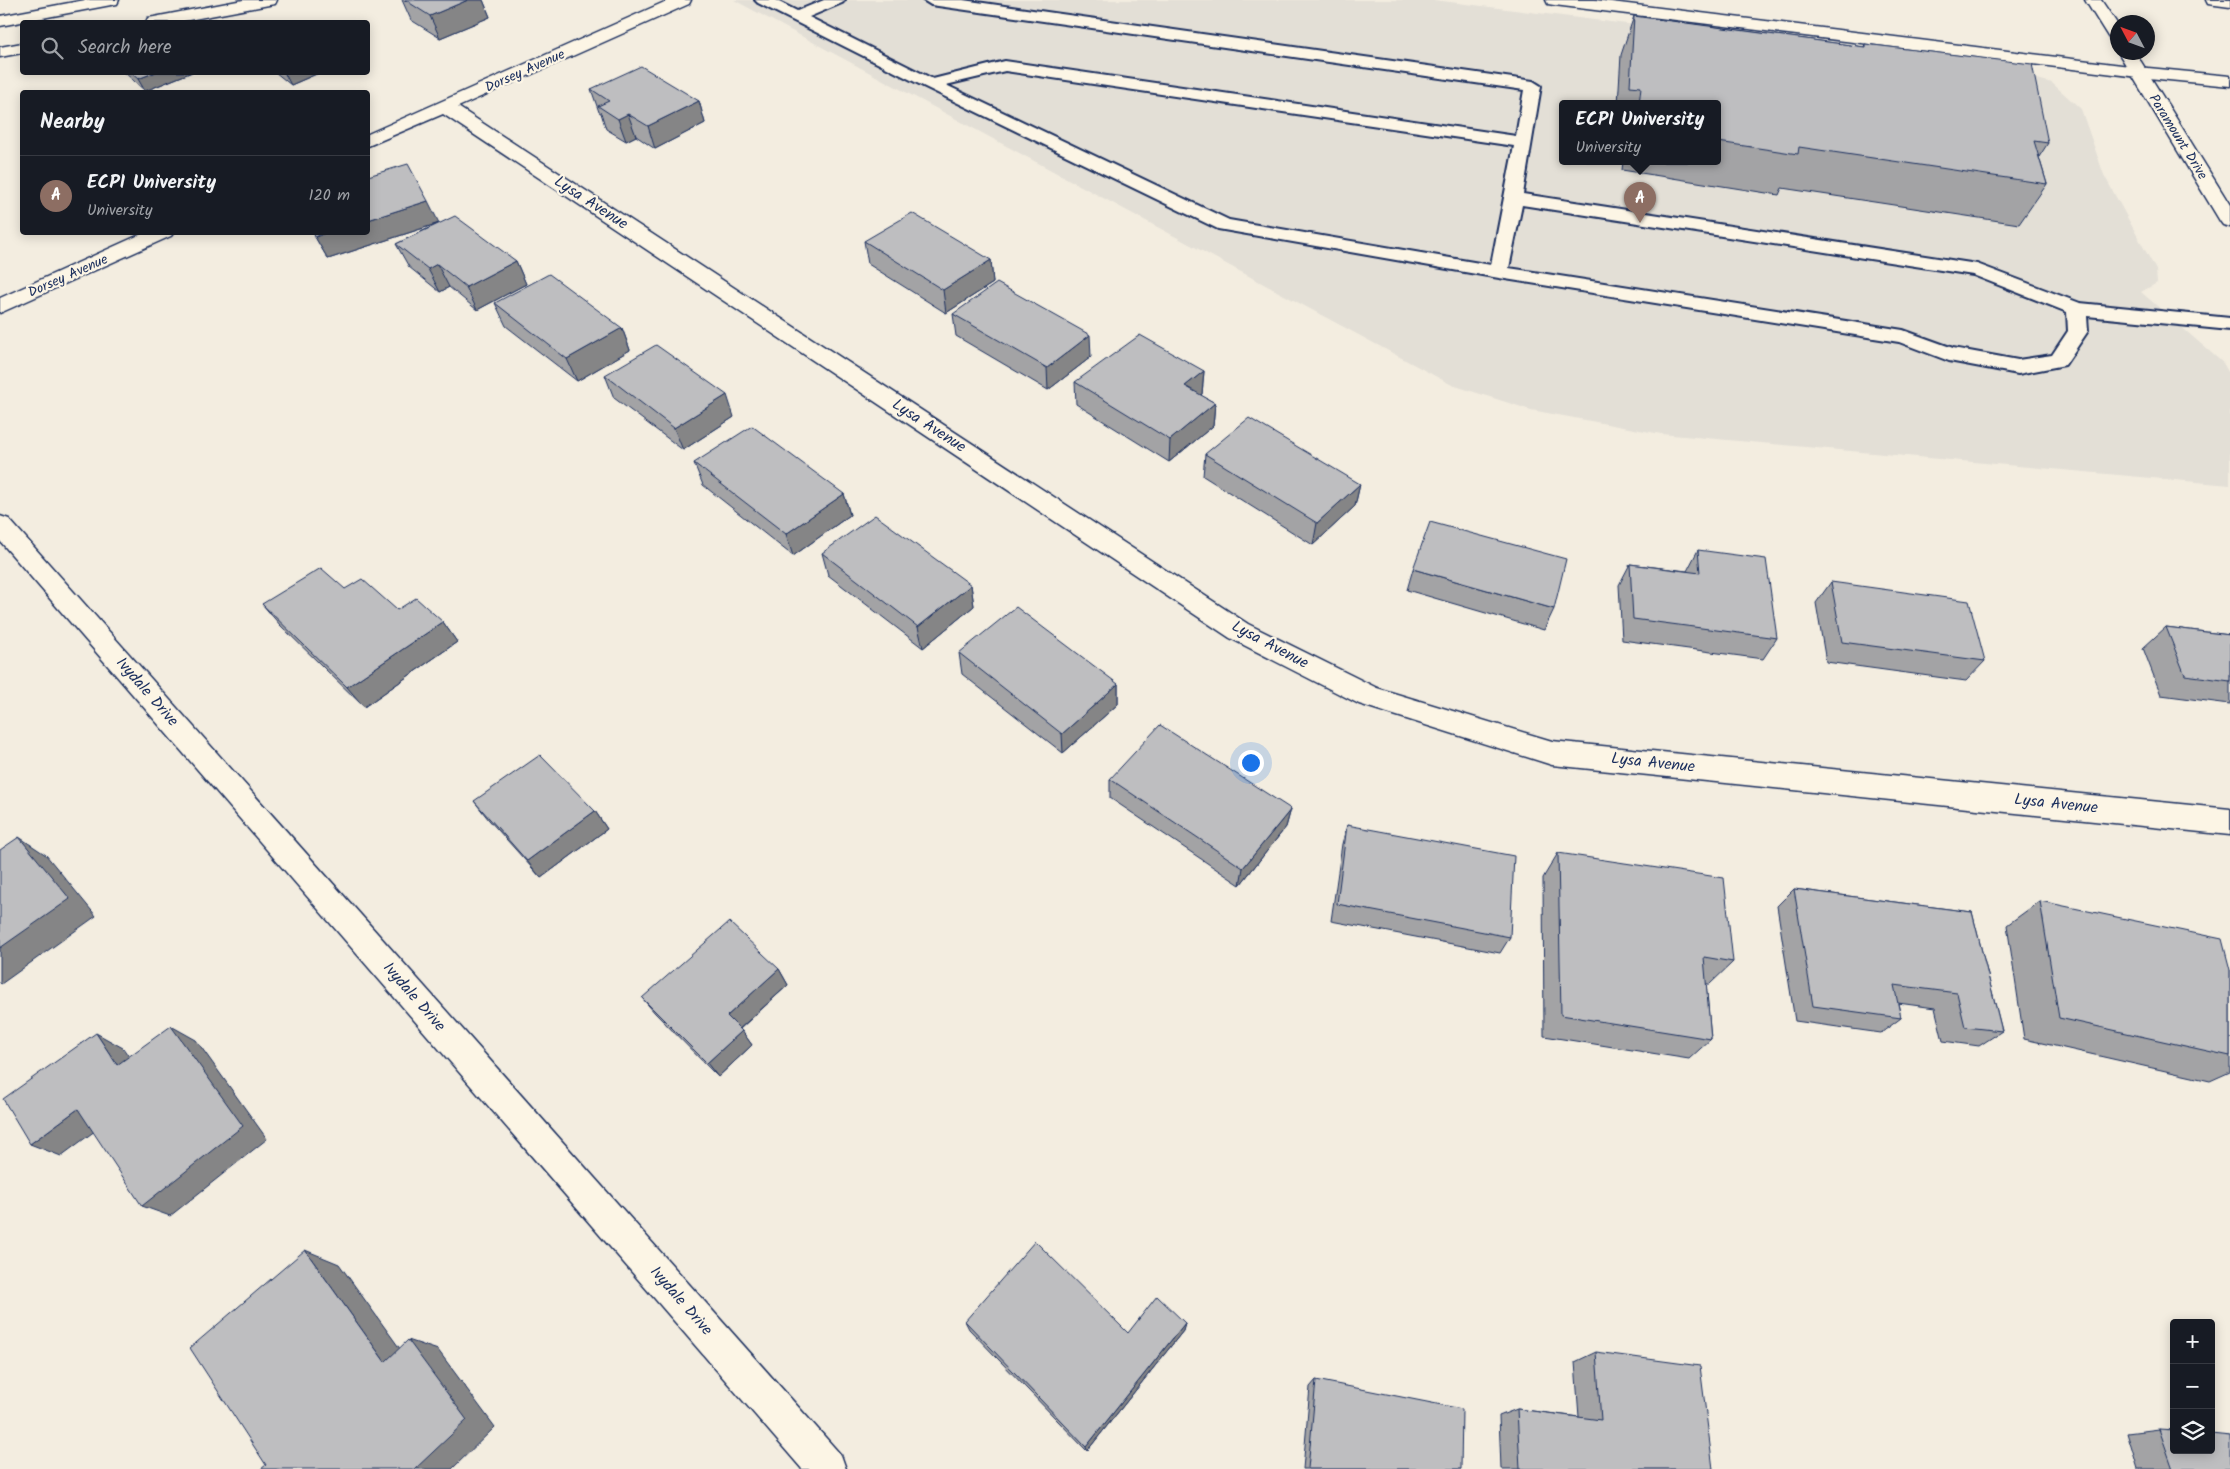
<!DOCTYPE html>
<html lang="en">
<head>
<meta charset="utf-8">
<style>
  body { margin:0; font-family:Kalam,sans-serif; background:#20242c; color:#f1f3f6 }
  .controls { position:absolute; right:15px; bottom:15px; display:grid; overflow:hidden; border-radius:5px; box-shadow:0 2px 12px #0003 }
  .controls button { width:45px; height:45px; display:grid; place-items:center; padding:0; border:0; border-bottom:1px solid #363941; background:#171b24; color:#f1f3f6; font:25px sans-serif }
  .compass { position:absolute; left:2110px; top:15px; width:45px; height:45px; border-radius:50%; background:#171b24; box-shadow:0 2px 12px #0003; rotate:311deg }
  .you { position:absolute; left:1250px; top:762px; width:18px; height:18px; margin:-12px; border:4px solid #fff; border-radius:50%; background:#1a73e8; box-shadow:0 0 0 8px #1a73e833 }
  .badge { display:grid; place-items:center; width:32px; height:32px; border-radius:50%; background:#1f6fb2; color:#fff; font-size:16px; font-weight:700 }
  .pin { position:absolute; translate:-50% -41px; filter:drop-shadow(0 1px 2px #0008) }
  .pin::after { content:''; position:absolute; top:26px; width:18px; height:15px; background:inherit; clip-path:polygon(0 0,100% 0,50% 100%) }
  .popup { position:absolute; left:1559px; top:100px; width:162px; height:65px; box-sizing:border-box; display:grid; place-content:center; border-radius:5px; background:#171b24; filter:drop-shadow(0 1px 4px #0005); font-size:16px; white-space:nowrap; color:#9ea1a6 }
  .popup b { font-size:19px; color:#f1f3f6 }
  .popup::after { content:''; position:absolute; left:50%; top:100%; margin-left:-10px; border:10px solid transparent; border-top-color:#171b24 }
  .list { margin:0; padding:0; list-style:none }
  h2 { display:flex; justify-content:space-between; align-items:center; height:65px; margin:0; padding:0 20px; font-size:21px }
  h2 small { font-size:16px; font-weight:400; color:#9ea1a6 }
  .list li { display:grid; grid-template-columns:32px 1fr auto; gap:15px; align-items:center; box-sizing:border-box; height:80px; padding:0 20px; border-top:1px solid #363941 }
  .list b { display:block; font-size:19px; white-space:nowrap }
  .list p { margin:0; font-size:16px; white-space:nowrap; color:#9ea1a6 }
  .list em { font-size:16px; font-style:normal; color:#9ea1a6 }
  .icon { flex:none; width:28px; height:28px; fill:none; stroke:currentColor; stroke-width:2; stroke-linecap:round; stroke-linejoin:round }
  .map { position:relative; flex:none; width:2230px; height:1469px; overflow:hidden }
  .search { position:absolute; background:#171b24; box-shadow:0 2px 12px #0003; left:20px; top:20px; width:350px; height:55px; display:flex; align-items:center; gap:12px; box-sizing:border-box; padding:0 18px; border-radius:5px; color:#9ea1a6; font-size:19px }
  .panel { position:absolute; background:#171b24; box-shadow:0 2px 12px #0003; left:20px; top:90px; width:350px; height:145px; border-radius:5px }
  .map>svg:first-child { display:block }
  .built { fill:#e3dfd6; fill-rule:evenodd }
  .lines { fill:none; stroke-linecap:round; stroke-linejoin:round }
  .service-casing { stroke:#1b2f5e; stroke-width:4 }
  .minor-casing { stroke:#1b2f5e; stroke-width:3 }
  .tertiary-casing { stroke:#1b2f5e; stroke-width:3 }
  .primary-casing { stroke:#1b2f5e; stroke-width:3 }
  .motorway-casing { stroke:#1b2f5e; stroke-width:3 }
  .service { fill:#fcf5e5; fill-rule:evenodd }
  .minor { fill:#fcf5e5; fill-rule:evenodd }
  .tertiary { fill:#fcf5e5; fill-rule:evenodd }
  .primary { fill:#fcf5e5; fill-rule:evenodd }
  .motorway { fill:#fcf5e5; fill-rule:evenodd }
  .wall { fill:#a3a3a5; stroke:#1b2f5e }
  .shaded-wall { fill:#858586; stroke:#1b2f5e }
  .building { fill:#bebec0; stroke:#1b2f5e }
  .labels { text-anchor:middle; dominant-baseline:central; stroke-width:4.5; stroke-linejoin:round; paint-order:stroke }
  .far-street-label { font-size:14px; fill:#1b2f5e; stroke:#fcf5e5 }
  .street-label { font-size:16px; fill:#1b2f5e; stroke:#fcf5e5 }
</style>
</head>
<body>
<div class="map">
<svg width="2230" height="1469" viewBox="0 0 2230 1469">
  <rect width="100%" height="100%" fill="#f3ede0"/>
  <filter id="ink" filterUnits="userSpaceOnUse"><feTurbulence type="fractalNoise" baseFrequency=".02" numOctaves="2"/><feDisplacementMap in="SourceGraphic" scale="10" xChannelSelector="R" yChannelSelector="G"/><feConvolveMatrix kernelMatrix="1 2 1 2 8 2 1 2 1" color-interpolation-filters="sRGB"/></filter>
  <g filter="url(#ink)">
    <path class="built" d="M734,0H1434L2013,72L2052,83L2081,109L2104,175L2156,270L2157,283L2141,292L2223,363L2230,375V485L1661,434L1531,410L1452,385ZM1562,104H1718V162H1562Z"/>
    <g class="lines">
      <defs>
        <path id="service" d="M755,0H775L797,11L824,0H845L842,3L809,17L933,79L1005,61L1516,136L1524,90L931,5L923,0H963L1533,81L1541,86L1523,194L1977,264L2080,303L2230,318V330L2087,316L2088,331L2065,365L2018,374L1949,361L1899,342L1499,278L1218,229L925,87L758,3ZM1005,71L1514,146L1491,265L1229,220L946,85ZM1522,205L1973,275L2067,312L2068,331L2052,355L2018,360L1953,348L1903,330L1509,268Z"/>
        <path id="minor" d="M669,0H691L689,4L458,107L1248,624L1377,688L1552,741L2230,809V835L1552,765L1359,704L1230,638L443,114L368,146V134Z
          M146,232H174L171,236L0,313V298Z
          M0,516L9,519L841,1455L846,1469H802L0,541Z"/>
        <path id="tertiary" d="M2085,0H2101L2118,25V44L2112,43Z
          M2118,52H2135L2230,205V227L2223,225L2220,221Z"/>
        <path id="primary" d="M85,0H119L117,4L111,5L0,26V16Z
          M243,0H277L275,4L269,5L178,22H146L148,18L154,17Z
          M22,43V53L0,57V47Z"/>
        <path id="motorway" d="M1546,0H1595L2138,67L2230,76V86L2138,77L1554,5L1548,4Z
          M2206,0H2230V7L2208,4Z"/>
      </defs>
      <use href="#service" class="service-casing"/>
      <use href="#minor" class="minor-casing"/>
      <use href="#tertiary" class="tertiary-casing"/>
      <use href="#primary" class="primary-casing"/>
      <use href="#motorway" class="motorway-casing"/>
      <use href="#service" class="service"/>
      <use href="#minor" class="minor"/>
      <use href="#tertiary" class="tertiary"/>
      <use href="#primary" class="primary"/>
      <use href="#motorway" class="motorway"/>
    </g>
    <path class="wall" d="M402,0H483L490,17L440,38L411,20Z
      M1634,16L1864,47L1865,44L2048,143L2039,157L2047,184L2019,224L1782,188L1779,195L1622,170L1623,162H1718V104H1618L1621,55Z
      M124,72H192L145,91Z
      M275,72H321L291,85Z
      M591,89L699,101L705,123L655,149L636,136L626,141L606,129L601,113L599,112Z
      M439,223L516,261L526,284L477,310L449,287L440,292L409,267L396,244L439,223L328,259L315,237Z
      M864,241L991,260L993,283L946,313L868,264Z
      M495,303L622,328L630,350L577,381L506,326Z
      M953,314L1091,357L1048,390L956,336Z
      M1204,371L1202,394L1200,395L1215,403L1213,426L1169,462L1076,404L1075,382Z
      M605,375L734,417L683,450L614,398Z
      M1205,454L1360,484L1355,506L1313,545L1203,476Z
      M694,463L844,494L850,515L793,556L703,485Z
      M1698,550L1777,638L1763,659L1622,640L1619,585L1630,564L1687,571Z
      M822,553L971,585L974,606L923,648L828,575Z
      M1413,569L1554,609L1544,630L1407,590Z
      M1831,582L1985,661L1966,681L1826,662L1816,603Z
      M345,589L397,610L443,622L457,642L364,707L280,625L262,604Z
      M2166,627L2230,635V704L2161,695L2143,648Z
      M959,653L1118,684V704L1063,753L962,674Z
      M1110,779L1291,809L1286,827L1240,885L1110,798Z
      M474,801L595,811L607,829L541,878L489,820Z
      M1347,825L1510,937L1500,953L1331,921L1342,844Z
      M1558,853L1733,962L1710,984H1706L1711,1039L1689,1059L1544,1036L1543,878Z
      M1794,889L1972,912L2002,1031L1979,1046L1943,1041L1935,1008L1898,1003L1901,1018L1881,1033L1795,1021L1777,906Z
      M2040,901L2230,970V1072L2210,1081L2024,1039L2007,925Z
      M779,969L788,985L740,1029L752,1045L718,1077L655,1013L642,998Z
      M965,1321L1128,1333L1185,1323L1183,1331L1087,1451L969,1329Z
      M1596,1352L1713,1469H1501L1499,1416L1517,1409L1579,1417L1575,1362Z
      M1316,1380L1461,1469H1303L1310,1387Z
      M2159,1429L2230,1469H2138L2127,1433Z"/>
    <path class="shaded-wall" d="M468,0H483L490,17L440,38L430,16Z
      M156,72H192L145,91L138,79Z
      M284,72H321L291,85Z
      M699,101L705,123L655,149L648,126Z
      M628,114L636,136L626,141L618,119Z
      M428,201L439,223L328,259L315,237L328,232H368V220Z
      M991,260L993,283L946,313L943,290Z
      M516,261L526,284L477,310L466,287Z
      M437,264L449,287L440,292L428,269Z
      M622,328L630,350L577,381L567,359Z
      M1090,335L1091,357L1048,390L1047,368Z
      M1204,371L1202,394L1184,408L1185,386Z
      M727,395L734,417L683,450L674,428Z
      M1215,403L1213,426L1169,462L1170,440Z
      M1360,484L1355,506L1313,545L1317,523Z
      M844,494L850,515L793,556L786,534Z
      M971,585L974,606L923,648L918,627Z
      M443,622L457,642L364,707L347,687Z
      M1118,684V704L1063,753L1062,734Z
      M1291,809L1286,827L1240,885L1243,868Z
      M595,811L607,829L541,878L527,861Z
      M19,837L46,855L96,916L1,984L0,983V948Z
      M779,969L788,985L737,1031L727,1016Z
      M171,1026L196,1040L267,1139L170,1216L142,1206Z
      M742,1031L752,1045L718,1077L707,1063Z
      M96,1033L123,1048L144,1079L117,1065Z
      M78,1109L107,1122L61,1156L30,1144Z
      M305,1250L339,1264L416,1371L385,1362Z
      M1185,1323L1183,1331L1087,1451L1086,1447Z
      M408,1340L438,1350L495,1427L452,1469H415Z"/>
    <path class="building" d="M405,0H468L430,16Z
      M1634,16L1865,47V44L2032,64L2048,143L2034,141L2047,184L1799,147L1798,154L1718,142V104H1639L1641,87L1630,86Z
      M641,66L699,101L648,126L628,114L618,119L598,106L609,101L591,89Z
      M130,72H156L138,79Z
      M408,164L428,201L368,220V176Z
      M912,213L991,260L943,290L864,241Z
      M455,216L516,261L466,287L437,264L428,269L396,244Z
      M313,232H328L315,237Z
      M549,274L622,328L567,359L495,303Z
      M997,283L1090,335L1047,368L953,314Z
      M1140,335L1204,371L1185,386L1215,403L1170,440L1075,382Z
      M656,345L727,395L674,428L605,375Z
      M1249,418L1360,484L1317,523L1205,454Z
      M752,426L844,494L786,534L694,463Z
      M875,515L971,585L918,627L822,553Z
      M1430,522L1566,559L1554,609L1413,569Z
      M1698,550L1766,559L1777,638L1633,619L1630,564L1700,573Z
      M321,568L345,589L362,579L397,610L416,598L443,622L347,687L262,604Z
      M1831,582L1969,601L1985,661L1842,642Z
      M1016,607L1118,684L1062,734L959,653Z
      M2166,627L2230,635V681L2185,675Z
      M1160,725L1291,809L1243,868L1110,779Z
      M540,755L595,811L527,861L474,801Z
      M1347,825L1514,856L1510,937L1337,904Z
      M19,837L70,899L0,948V850Z
      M1558,853L1724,878L1733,962L1704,957L1711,1039L1561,1015Z
      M1794,889L1972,912L2002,1031L1965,1027L1957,993L1894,985L1901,1018L1813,1006Z
      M2040,901L2222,939L2230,970V1056L2059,1018Z
      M729,922L779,969L727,1016L742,1031L707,1063L642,998Z
      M171,1026L243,1126L142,1206L78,1109L30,1144L3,1099L96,1033L117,1065Z
      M1035,1241L1128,1333L1157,1296L1185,1323L1086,1447L965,1321Z
      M305,1250L385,1362L408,1340L467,1420L415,1469H261L266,1465L190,1348Z
      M1596,1352L1700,1366L1713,1469H1520L1517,1409L1601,1420Z
      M1316,1380L1462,1409L1461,1469H1308Z
      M2159,1429L2174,1430V1450H2211V1434L2230,1436V1469H2173Z"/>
  </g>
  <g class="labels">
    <g class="far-street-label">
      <text transform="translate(525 71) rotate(-24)">Dorsey Avenue</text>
      <text transform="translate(2178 137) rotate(58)">Paramount Drive</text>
      <text transform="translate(68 276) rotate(-24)">Dorsey Avenue</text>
    </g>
    <g class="street-label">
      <text transform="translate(591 203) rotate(33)">Lysa Avenue</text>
      <text transform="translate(929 426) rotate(33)">Lysa Avenue</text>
      <text transform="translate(1270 645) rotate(28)">Lysa Avenue</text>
      <text transform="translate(147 692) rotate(49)">Ivydale Drive</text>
      <text transform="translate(1653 763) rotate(6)">Lysa Avenue</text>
      <text transform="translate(2056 804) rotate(6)">Lysa Avenue</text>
      <text transform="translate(414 997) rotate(49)">Ivydale Drive</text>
      <text transform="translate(681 1301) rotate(49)">Ivydale Drive</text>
    </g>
  </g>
</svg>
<div class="controls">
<button>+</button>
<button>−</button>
<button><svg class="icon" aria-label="layers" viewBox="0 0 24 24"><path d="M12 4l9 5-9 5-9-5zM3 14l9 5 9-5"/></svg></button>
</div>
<svg class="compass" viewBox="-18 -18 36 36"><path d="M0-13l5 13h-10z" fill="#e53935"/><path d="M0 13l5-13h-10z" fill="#9ea1a6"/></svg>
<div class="you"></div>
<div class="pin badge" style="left:1640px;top:223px;background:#8d6e63">A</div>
<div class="popup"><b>ECPI University</b>University</div>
<div class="search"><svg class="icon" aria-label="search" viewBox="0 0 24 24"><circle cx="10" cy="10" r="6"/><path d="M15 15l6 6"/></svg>Search here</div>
<section class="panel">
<h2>Nearby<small></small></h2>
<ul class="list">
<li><span class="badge" style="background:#8d6e63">A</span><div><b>ECPI University</b><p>University</p></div><em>120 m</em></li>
</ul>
</section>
</div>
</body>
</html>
